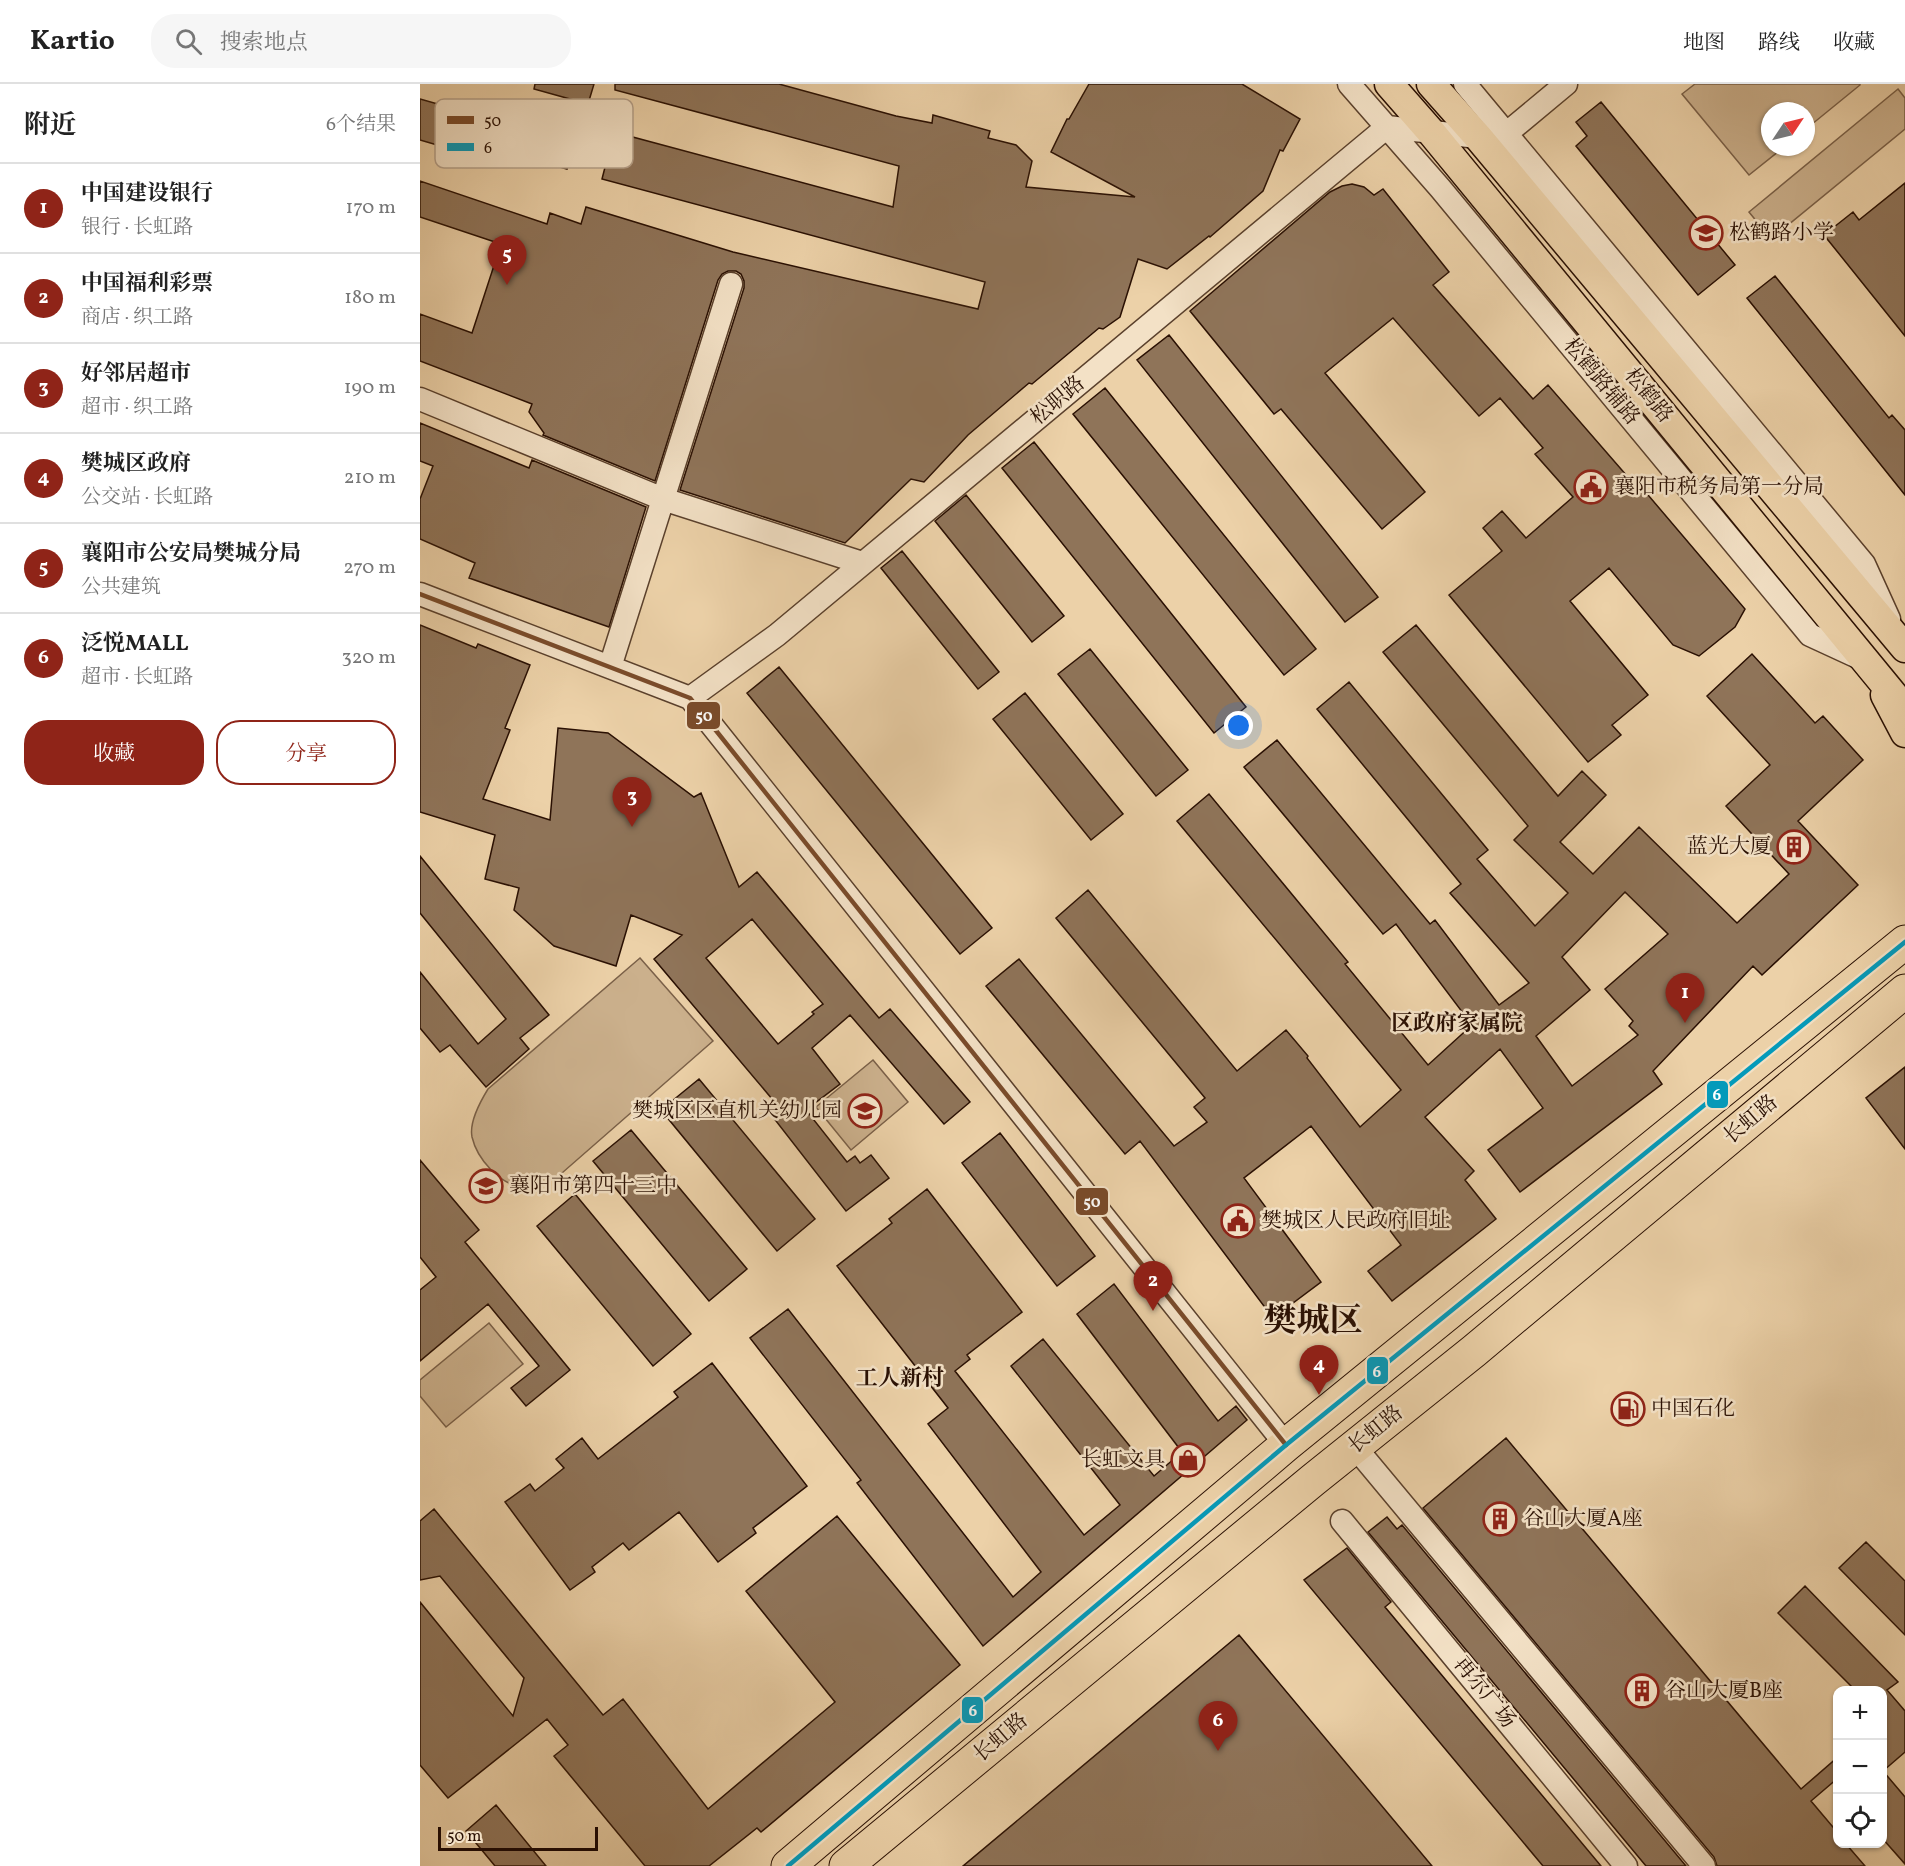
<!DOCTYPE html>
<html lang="zh">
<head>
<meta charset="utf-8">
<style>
  body { margin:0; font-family:Vollkorn,"Noto Serif SC",serif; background:#f6f6f6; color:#222 }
  .controls { position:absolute; right:18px; bottom:18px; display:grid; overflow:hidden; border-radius:12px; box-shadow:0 2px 4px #0004 }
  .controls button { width:54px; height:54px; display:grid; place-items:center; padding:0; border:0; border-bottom:2px solid #e0e0e0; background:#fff; color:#222; font:30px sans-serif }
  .compass { position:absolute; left:1341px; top:18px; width:54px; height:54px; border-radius:50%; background:#fff; box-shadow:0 2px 4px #0004; rotate:55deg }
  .scale { position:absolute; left:18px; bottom:15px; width:160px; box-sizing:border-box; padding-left:6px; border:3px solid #2a1003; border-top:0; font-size:16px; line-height:21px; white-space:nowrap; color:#2a1003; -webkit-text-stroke:4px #f3e1c6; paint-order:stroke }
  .you { position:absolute; left:819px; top:642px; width:21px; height:21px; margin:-15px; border:4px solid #fff; border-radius:50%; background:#1a73e8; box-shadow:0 0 0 9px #1a73e833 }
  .badge { display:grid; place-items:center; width:39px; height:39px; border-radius:50%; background:#8f2418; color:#fff; font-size:20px; font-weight:700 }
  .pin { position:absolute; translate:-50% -50px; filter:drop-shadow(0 2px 3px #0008) }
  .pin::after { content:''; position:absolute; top:32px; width:21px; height:18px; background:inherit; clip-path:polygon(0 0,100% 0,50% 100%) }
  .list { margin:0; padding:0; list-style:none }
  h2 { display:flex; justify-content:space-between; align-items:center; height:78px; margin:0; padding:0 24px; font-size:26px }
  h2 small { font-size:20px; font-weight:400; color:#767676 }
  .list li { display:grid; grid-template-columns:39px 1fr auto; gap:18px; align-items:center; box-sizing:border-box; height:90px; padding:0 24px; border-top:2px solid #e0e0e0 }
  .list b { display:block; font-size:22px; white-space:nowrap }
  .list p { margin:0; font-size:20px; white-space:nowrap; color:#767676 }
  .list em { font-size:20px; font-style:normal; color:#767676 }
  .actions { display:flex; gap:12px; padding:18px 24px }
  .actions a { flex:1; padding:14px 0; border:2px solid #8f2418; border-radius:24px; text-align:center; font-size:21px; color:#8f2418 }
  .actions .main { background:#8f2418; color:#fff }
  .icon { flex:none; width:33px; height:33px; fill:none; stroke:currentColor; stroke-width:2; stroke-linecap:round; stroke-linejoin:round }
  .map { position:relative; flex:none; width:1485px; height:1782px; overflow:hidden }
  header { display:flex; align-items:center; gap:36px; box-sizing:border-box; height:84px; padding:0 30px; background:#fff; border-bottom:2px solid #e0e0e0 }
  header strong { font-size:28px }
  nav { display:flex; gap:33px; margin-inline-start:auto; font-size:21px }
  .search { width:420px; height:54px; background:#f6f6f6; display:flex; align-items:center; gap:15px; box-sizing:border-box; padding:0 21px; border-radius:24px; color:#767676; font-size:22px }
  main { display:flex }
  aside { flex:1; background:#fff }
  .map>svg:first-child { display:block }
  .green { fill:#cbb08c; stroke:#7a6048; stroke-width:1.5 }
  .building { fill:#8f7459; stroke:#2a1003; stroke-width:1.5; fill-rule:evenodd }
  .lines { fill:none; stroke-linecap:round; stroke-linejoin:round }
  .minor-casing { stroke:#5a402c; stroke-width:25 }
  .major-casing { stroke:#2a1003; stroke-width:31 }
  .highway-casing { stroke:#2a1003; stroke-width:35 }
  .minor { stroke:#f3e1c6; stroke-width:22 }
  .major { stroke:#ecd1a8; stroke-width:28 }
  .highway { stroke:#ecd1a8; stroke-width:33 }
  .bus-1-casing { stroke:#f3e1c6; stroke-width:9 }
  .bus-2-casing { stroke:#f3e1c6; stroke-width:9 }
  .bus-1 { stroke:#7a4b2a; stroke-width:4.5 }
  .bus-2 { stroke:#049aba; stroke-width:4.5 }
  .labels { text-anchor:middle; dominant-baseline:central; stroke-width:5; stroke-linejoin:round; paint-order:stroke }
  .poi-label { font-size:21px; fill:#2a1003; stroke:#f3e1c6; text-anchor:start }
  .street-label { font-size:21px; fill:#2a1003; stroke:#f3e1c6 }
  .neighbourhood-label { font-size:22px; font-weight:bold; fill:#2a1003; stroke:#f3e1c6 }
  .town-label { font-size:33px; font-weight:bold; fill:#2a1003; stroke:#f3e1c6 }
  .key { fill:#f3e1c6; stroke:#b7a28c; stroke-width:1.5 }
  .key-label { font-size:16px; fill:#2a1003 }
  .line-badge { stroke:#f3e1c6; stroke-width:2 }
  .badge-label { font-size:16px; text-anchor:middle; font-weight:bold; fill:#fff }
</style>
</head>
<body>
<header>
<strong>Kartio</strong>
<div class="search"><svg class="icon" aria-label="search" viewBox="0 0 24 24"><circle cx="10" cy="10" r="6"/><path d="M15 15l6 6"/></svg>搜索地点</div>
<nav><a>地图</a><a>路线</a><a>收藏</a></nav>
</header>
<main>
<aside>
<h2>附近<small>6个结果</small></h2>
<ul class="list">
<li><span class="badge">1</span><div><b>中国建设银行</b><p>银行 · 长虹路</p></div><em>170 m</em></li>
<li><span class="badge">2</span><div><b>中国福利彩票</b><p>商店 · 织工路</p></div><em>180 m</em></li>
<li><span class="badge">3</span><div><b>好邻居超市</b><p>超市 · 织工路</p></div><em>190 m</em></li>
<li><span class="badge">4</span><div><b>樊城区政府</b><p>公交站 · 长虹路</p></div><em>210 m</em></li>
<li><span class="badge">5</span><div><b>襄阳市公安局樊城分局</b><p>公共建筑</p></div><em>270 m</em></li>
<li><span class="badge">6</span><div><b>泛悦MALL</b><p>超市 · 长虹路</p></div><em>320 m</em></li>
</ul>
<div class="actions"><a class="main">收藏</a><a>分享</a></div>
</aside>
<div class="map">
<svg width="1485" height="1782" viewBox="0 0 1485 1782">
  <rect width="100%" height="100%" fill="#ecd1a8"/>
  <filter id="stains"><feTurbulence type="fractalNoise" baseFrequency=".00333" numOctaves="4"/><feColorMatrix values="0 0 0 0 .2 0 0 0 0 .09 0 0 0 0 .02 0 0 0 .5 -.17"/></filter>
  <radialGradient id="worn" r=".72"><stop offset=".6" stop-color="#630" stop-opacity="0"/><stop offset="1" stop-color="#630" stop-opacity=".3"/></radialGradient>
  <path class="green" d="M1275,0H1440V1L1386,45V27H1350V63H1364L1329,91L1262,10Z
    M1478,5L1485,14V45L1351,155L1329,128Z
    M220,874L293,957L142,1089C130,1096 118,1104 103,1103C80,1101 57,1075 52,1053C49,1038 60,1018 68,1005Z
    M453,976L488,1018L431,1066L396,1023Z
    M69,1239L103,1280L26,1343L0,1312V1296Z"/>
  <path class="building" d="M115,0H174L168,20L114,5Z
    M195,0H359L476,32L512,39L513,31L570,47L568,54L596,61L612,77L606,103L715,113L631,68L647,35H649L669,0H822L880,35L863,67L860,66L843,107L790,153L789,152L747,185L718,175L700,233L683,245L679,244L612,300L609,299L548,351L504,398L491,395L425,459L260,406L324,204V197L321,190L316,187H308L302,190L298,196L235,397L123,351L124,349L109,328L112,320L0,277V230L52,249L81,160L0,133V97L127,140L130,129L161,140L166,123L313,168L558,225L565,198L182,95L194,48L473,123L479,82L195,6Z
    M0,15L155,59L147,85L85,68L82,80L0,56Z
    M1181,18L1315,181L1278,211L1156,62L1167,52L1156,38Z
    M1485,99V252L1404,151L1433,128L1439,136Z
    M932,100L944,103L954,111L963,105L1029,188L1013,201L1113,315L1128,301L1214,400L1217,398L1325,525L1315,543L1279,572L1253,561L1189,484L1150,517L1228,611L1192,641L1201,651L1168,678L1029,511L1082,467L1063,444L1082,427L1106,454L1153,413L1115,370L1123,364L1080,314L1059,332L973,234L905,289L1005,408L962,445L861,325L854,330L770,227L910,108L922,102Z
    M1355,192L1469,334L1472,331L1485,346V411L1327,214Z
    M749,251L958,513L925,538L717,276Z
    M685,304L896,565L864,591L653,330Z
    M0,339L109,384L112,376L226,423L189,543L49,494L55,479L0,455V415L13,382L0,377Z
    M614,358L826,623L794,649L582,384Z
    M546,411L644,532L612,558L515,437Z
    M482,467L579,588L558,605L461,484Z
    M0,541L56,564L58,560L110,581L85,644L90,646L63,715L130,736L138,644L188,649L274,713L281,709L319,803L337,788L459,934L470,925L550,1018L524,1040L430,931L392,964L420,1000L386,1026L427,1078L435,1072L440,1079L451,1071L469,1094L426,1127L349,1028L358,1022L234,875L262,851L211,831L196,882L134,862L94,826L99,804L65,795L75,751L0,728ZM332,835L403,920L392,928L394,930L358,960L286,874Z
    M996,541L1138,712L1162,687L1186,711L1140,758L1173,790L1219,743L1317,839L1369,790L1306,722L1350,681L1287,612L1332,570L1395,639L1403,632L1443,676L1378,737L1438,801L1342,891L1333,882L1233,987L1242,1000L1100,1108L1068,1066L1123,1024L1080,965L1005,1033L1054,1087L1045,1096L1076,1135L972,1217L948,1187L981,1161L891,1042L824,1094L901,1198L853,1234L720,1057L705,1070L566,902L599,875L754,1062L787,1038L774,1023L785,1014L636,834L668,806L817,987L866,946L888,972L887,974L940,1043L981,1006L757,737L789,710L928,878L925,880L1008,981L1052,941L976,840L963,850L824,683L857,656L1010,840L1015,836L1079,921L1109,899L1030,809L1041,800L897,625L929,598L1068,766L1057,775L1115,842L1148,809L1094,756L1108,742L963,568ZM1205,808L1248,850L1185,905L1213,937L1209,942L1218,951L1152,1002L1116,952L1170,906L1142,873Z
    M670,565L768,686L736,712L638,590Z
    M359,583L572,844L540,870L327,609Z
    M605,609L703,730L671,756L573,635Z
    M0,772L129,931L100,954L109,965L66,1003L30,961L20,968L0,944V888L58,960L86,935L0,829Z
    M1485,983V1065L1446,1014Z
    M279,995L395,1135L357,1167L241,1026Z
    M211,1046L327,1185L289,1217L173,1077Z
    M580,1049L675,1172L637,1202L542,1079Z
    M0,1076L59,1146L45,1158L150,1286L106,1322L91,1304L119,1282L68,1220L0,1277V1206L16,1193L0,1173Z
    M507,1105L602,1228L547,1271L550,1275L535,1287L664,1451L700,1421L591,1282L623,1255L734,1392L762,1368L657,1230L694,1200L798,1337L816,1322L827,1336L563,1562L437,1399L441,1396L330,1254L368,1225L593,1513L621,1488L508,1340L528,1324L417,1182L472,1139L469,1135Z
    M155,1110L271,1250L233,1282L117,1142Z
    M292,1279L387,1402L333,1444L336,1449L298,1478L259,1428L209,1466L203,1459L172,1483L175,1488L150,1506L85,1418L110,1400L115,1407L144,1384L136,1375L162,1354L178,1375L258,1313L254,1308Z
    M1086,1354L1381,1705L1418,1673V1694L1391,1717L1418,1749V1760H1426L1445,1782H1297L1294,1773L1003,1424Z
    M14,1425L183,1631L203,1615L288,1725L415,1618L326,1507L417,1432L540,1581L341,1748L337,1744L289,1782H225L134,1672L148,1661L127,1635L28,1714L0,1681V1518L93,1632L104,1594L20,1492L0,1496V1437Z
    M967,1433L977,1445L982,1441L1266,1782H1226L948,1448Z
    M1446,1458L1485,1497V1551L1419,1484Z
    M927,1464L971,1518L965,1523L1181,1782H1123L884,1496Z
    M1385,1502L1478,1598L1467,1606L1485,1627V1668L1463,1687L1485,1713V1780L1462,1754V1606H1435L1358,1529Z
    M819,1551L1012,1782H543Z
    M76,1721L126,1782H75L46,1747Z"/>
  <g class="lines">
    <defs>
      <path id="minor" d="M929,0L1020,104L1390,551L1442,575
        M1045,0L1444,480L1469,535
        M0,315L243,415L442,479
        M0,510L270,614L866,1361
        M190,583L311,200
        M270,614L357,551L967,43L1058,53L1087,49L1146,0
        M935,1363L1284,1782
        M922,1437L1206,1782"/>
      <path id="major" d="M969,0L1011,48L1485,625
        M1011,0L1058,53L1485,564
        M1465,611L1485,649"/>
      <path id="highway" d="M368,1782L866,1361L1485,858
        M426,1782L893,1396L1054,1267L1485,907"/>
    </defs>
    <use href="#minor" class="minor-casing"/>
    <use href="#major" class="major-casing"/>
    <use href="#highway" class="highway-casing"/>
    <use href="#minor" class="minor"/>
    <use href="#major" class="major"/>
    <use href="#highway" class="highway"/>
    <defs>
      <path id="bus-1" d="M0,510L270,614L866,1361"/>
      <path id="bus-2" d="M368,1782L866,1361L1485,858"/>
    </defs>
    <use href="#bus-1" class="bus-1-casing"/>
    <use href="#bus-2" class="bus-2-casing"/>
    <use href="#bus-1" class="bus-1"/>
    <use href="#bus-2" class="bus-2"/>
  </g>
  <defs>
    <symbol id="school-ring" viewBox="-11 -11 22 22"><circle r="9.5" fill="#f3e1c6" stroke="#8f2418" stroke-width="1.5"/><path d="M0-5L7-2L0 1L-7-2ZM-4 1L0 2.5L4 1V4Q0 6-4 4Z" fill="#8f2418"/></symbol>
    <symbol id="civic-ring" viewBox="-11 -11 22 22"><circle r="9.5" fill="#f3e1c6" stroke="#8f2418" stroke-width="1.5"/><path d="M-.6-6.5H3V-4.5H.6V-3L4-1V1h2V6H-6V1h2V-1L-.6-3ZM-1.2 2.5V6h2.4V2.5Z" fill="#8f2418"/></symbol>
    <symbol id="building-ring" viewBox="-11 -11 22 22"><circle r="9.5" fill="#f3e1c6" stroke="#8f2418" stroke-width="1.5"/><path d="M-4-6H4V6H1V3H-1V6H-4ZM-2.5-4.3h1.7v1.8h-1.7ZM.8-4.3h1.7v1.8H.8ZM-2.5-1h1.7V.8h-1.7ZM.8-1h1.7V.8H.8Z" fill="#8f2418"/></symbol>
    <symbol id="fuel-ring" viewBox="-11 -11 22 22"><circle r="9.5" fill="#f3e1c6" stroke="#8f2418" stroke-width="1.5"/><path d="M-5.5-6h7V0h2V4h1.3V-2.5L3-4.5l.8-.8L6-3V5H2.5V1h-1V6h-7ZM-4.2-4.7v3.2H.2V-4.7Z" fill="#8f2418"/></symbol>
    <symbol id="shop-ring" viewBox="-11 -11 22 22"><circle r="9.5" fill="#f3e1c6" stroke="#8f2418" stroke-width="1.5"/><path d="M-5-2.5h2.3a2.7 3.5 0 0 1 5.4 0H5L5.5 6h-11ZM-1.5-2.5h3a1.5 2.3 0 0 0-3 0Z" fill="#8f2418"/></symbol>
  </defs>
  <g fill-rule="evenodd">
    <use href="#school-ring" x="1267" y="130" width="38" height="38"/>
    <use href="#civic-ring" x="1152" y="384" width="38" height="38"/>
    <use href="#building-ring" x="1355" y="744" width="38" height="38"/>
    <use href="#school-ring" x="426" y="1008" width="38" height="38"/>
    <use href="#school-ring" x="47" y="1083" width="38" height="38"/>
    <use href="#civic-ring" x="799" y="1118" width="38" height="38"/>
    <use href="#fuel-ring" x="1189" y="1306" width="38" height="38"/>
    <use href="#shop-ring" x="749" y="1357" width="38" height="38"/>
    <use href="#building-ring" x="1061" y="1416" width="38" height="38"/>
    <use href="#building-ring" x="1203" y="1588" width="38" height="38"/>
  </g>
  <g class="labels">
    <g class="poi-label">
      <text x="1309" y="149">松鹤路小学</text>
      <text x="1194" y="403">襄阳市税务局第一分局</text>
      <text x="1351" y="763" text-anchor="end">蓝光大厦</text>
      <text x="422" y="1027" text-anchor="end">樊城区区直机关幼儿园</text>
      <text x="89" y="1102">襄阳市第四十三中</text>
      <text x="841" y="1137">樊城区人民政府旧址</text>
      <text x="1231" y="1325">中国石化</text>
      <text x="745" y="1376" text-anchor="end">长虹文具</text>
      <text x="1103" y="1435">谷山大厦A座</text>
      <text x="1245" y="1607">谷山大厦B座</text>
    </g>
    <g class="street-label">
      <text transform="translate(1181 298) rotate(50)">松鹤路辅路</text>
      <text transform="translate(1228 312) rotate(51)">松鹤路</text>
      <text transform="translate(638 317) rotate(-40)">松职路</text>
      <text transform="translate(1331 1036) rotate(-40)">长虹路</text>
      <text transform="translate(956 1346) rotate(-39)">长虹路</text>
      <text transform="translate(1064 1609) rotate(51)">再尔广场</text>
      <text transform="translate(581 1654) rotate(-40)">长虹路</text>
    </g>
    <g class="neighbourhood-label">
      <text x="1037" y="940">区政府家属院</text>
      <text x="480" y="1295">工人新村</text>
    </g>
    <g class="town-label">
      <text x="893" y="1239">樊城区</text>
    </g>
  </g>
  <rect x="15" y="15" width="198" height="69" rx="9" class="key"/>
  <rect x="27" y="32" width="27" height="8" fill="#7a4b2a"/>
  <rect x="27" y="59" width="27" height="8" fill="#049aba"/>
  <g class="key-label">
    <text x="64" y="42">50</text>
    <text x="64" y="69">6</text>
  </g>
  <g class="line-badge">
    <rect x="266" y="617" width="35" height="29" rx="6" fill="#7a4b2a"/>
    <rect x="1286" y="996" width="23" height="29" rx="6" fill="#049aba"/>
    <rect x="655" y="1103" width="34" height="29" rx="6" fill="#7a4b2a"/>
    <rect x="946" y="1272" width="23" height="29" rx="6" fill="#049aba"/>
    <rect x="541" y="1612" width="23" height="28" rx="6" fill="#049aba"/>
  </g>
  <g class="badge-label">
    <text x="284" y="637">50</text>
    <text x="1297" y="1016">6</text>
    <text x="672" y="1123">50</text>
    <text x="957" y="1293">6</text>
    <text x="553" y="1632">6</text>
  </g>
  <rect width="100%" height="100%" filter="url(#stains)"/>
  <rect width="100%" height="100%" fill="url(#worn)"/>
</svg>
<div class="controls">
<button>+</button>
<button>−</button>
<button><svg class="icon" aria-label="locate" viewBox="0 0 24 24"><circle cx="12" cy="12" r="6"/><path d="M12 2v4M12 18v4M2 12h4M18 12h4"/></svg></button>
</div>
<svg class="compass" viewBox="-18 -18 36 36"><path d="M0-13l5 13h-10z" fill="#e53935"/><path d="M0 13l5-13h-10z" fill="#767676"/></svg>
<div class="scale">50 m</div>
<div class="you"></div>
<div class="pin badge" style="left:1265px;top:939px">1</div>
<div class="pin badge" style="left:733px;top:1227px">2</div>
<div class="pin badge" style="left:212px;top:743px">3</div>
<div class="pin badge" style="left:899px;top:1311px">4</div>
<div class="pin badge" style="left:87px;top:201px">5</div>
<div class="pin badge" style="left:798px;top:1667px">6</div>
</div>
</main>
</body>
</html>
